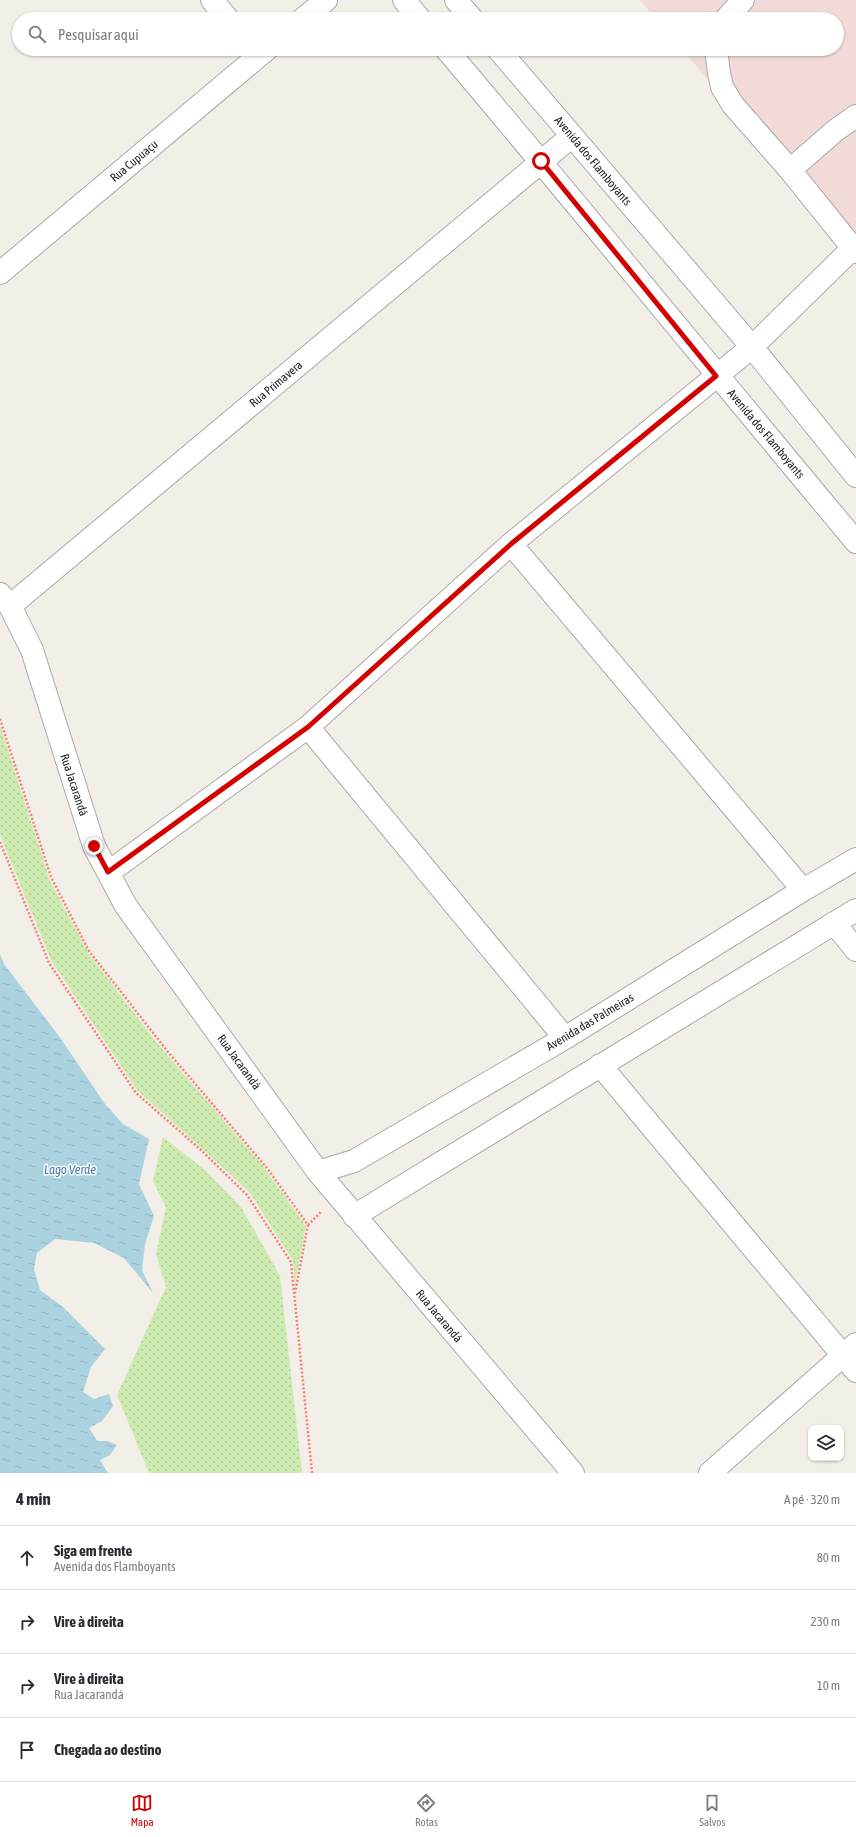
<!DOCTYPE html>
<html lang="pt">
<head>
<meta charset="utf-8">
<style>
  body { margin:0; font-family:"Asap Condensed",sans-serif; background:#f2f2f3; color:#2b2b33 }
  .controls { position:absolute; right:12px; bottom:12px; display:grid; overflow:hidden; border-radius:8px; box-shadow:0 1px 3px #0004 }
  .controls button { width:36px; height:36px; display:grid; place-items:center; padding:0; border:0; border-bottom:1px solid #e1e1e2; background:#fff; color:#2b2b33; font:20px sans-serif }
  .stop { position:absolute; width:12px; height:12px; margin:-9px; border:3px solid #d40000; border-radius:50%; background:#fff }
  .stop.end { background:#d40000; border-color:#fff; box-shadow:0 1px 4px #0008 }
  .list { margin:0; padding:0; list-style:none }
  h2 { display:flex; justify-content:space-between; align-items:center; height:52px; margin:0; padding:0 16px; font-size:17px }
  h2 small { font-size:13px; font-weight:400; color:#7c7c81 }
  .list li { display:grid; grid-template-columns:26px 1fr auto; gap:12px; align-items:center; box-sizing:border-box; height:64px; padding:0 16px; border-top:1px solid #e1e1e2 }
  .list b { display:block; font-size:15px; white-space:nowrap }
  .list p { margin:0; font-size:13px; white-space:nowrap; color:#7c7c81 }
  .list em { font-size:13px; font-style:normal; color:#7c7c81 }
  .icon { flex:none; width:22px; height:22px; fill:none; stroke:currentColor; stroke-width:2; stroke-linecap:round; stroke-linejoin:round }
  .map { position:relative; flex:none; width:856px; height:1473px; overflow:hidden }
  .search { position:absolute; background:#fff; box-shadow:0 1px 3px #0004; left:12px; right:12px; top:12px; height:44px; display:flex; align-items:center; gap:10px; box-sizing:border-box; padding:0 14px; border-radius:22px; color:#7c7c81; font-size:15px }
  .sheet { height:308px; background:#fff }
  nav { display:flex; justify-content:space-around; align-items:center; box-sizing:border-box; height:56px; border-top:1px solid #e1e1e2; background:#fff; font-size:11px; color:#7c7c81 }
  nav a { display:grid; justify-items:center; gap:2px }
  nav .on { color:#d40000 }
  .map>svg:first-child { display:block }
  .commercial { fill:#f2dad9 }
  .grass { fill:url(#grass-dots) }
  .water { fill:url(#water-ripples) }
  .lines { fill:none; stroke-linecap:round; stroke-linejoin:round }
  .minor-casing { stroke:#a9a9a9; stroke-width:24 }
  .path { stroke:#fa8072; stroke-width:2.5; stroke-dasharray:2 2; stroke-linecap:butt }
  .minor { stroke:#fff; stroke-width:22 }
  .route { stroke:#d40000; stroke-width:5 }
  .labels { text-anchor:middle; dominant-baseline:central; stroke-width:3; stroke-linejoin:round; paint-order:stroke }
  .street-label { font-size:12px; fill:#222; stroke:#fff }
  .water-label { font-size:13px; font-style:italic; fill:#4a7aab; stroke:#fff }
</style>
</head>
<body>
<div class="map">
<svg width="856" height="1473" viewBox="0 0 856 1473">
  <defs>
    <pattern id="grass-dots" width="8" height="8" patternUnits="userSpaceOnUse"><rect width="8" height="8" fill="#cdebb0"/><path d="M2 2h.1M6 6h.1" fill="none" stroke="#b0c997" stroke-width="1.8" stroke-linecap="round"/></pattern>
    <pattern id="water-ripples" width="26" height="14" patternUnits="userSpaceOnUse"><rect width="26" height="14" fill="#aad3df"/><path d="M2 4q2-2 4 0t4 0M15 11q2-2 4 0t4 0" fill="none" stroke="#92b5bf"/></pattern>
  </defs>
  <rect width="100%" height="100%" fill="#f2efe9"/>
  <path class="commercial" d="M640,0H856V255L682,49H837V19H656Z"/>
  <path class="grass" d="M0,725L50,881L89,954L157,1043L263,1166L306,1226L295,1284L293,1261L250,1193L230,1174L137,1090L51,960L0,835Z
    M163,1137L205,1170L241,1207L280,1276L302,1473H149L117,1395L166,1287L156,1254L166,1207L153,1181Z"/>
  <path class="water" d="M0,954L4,964L61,1039L105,1104L123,1124L149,1139L139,1184L154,1216L145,1244L142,1270L153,1293L124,1258L94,1243L55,1239L37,1253L34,1269L40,1290L63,1307L105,1349L91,1367L83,1392L94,1399L109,1394L113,1406L102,1421L89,1428L97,1441H107L117,1445L110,1455L100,1460L108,1473H0Z"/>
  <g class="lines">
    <defs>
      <path id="minor" d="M212,0L228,19
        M404,0L420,19
        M456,0L472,19
        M303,19L326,0
        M726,19L743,0
        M446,49C584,212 719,378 856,542
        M498,49L752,347L856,476
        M716,49L719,73L722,87L733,105L790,170L856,252
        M790,170L836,130L856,116
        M0,273L267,49
        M511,544L803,890
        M0,594L10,606L32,650L94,846L126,906L318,1172L573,1473
        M10,606L572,136
        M308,727L565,1038
        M109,872L308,727L511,544L752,347L853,248
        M834,923L856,950
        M600,1065L856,1371
        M318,1172L354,1161L565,1038L803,890L856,859
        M354,1216L856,910
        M710,1473L856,1344"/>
    </defs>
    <use href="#minor" class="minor-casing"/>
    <path class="path" d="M0,719L51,877L89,951L168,1052L267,1168L308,1225L295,1293
      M0,842L49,963L136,1093L201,1150L247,1195L291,1262L312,1473
      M308,1225L322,1211"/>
    <use href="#minor" class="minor"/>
  </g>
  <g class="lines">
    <path class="route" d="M94,846L108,872L308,727L511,544L716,376L541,161"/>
  </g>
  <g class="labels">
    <g class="street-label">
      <text transform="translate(134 161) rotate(-40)">Rua Cupuaçu</text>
      <text transform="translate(593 161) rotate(50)">Avenida dos Flamboyants</text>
      <text transform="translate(276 384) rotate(-40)">Rua Primavera</text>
      <text transform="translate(766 434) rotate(50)">Avenida dos Flamboyants</text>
      <text transform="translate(74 785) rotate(72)">Rua Jacarandá</text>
      <text transform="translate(590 1022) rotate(-31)">Avenida das Palmeiras</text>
      <text transform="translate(239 1062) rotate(54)">Rua Jacarandá</text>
      <text transform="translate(439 1316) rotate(50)">Rua Jacarandá</text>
    </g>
    <g class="water-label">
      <text x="70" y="1169">Lago Verde</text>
    </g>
  </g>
</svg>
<div class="controls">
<button><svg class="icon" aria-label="layers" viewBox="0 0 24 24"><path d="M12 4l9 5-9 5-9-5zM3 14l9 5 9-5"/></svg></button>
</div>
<div class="stop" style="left:541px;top:161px"></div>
<div class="stop end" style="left:94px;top:846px"></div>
<div class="search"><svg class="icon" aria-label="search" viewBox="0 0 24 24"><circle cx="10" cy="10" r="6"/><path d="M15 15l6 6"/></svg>Pesquisar aqui</div>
</div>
<section class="sheet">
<h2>4 min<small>A pé · 320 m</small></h2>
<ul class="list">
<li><svg class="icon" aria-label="ahead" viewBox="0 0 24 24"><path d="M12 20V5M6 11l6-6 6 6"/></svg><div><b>Siga em frente</b><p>Avenida dos Flamboyants</p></div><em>80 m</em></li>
<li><svg class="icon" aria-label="right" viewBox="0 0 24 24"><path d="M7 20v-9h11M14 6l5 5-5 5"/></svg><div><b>Vire à direita</b></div><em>230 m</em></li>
<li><svg class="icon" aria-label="right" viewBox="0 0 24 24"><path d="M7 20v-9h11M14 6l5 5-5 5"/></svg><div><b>Vire à direita</b><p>Rua Jacarandá</p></div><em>10 m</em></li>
<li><svg class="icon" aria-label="arrive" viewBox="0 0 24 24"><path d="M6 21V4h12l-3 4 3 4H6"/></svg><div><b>Chegada ao destino</b></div></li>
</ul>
</section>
<nav>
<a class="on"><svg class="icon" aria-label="map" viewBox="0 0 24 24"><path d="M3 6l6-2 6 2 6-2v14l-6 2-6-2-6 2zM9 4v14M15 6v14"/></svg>Mapa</a>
<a><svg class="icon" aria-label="directions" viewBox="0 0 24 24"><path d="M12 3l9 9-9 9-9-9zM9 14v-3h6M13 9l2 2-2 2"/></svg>Rotas</a>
<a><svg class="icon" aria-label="saved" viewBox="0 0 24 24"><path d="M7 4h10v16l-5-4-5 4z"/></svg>Salvos</a>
</nav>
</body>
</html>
